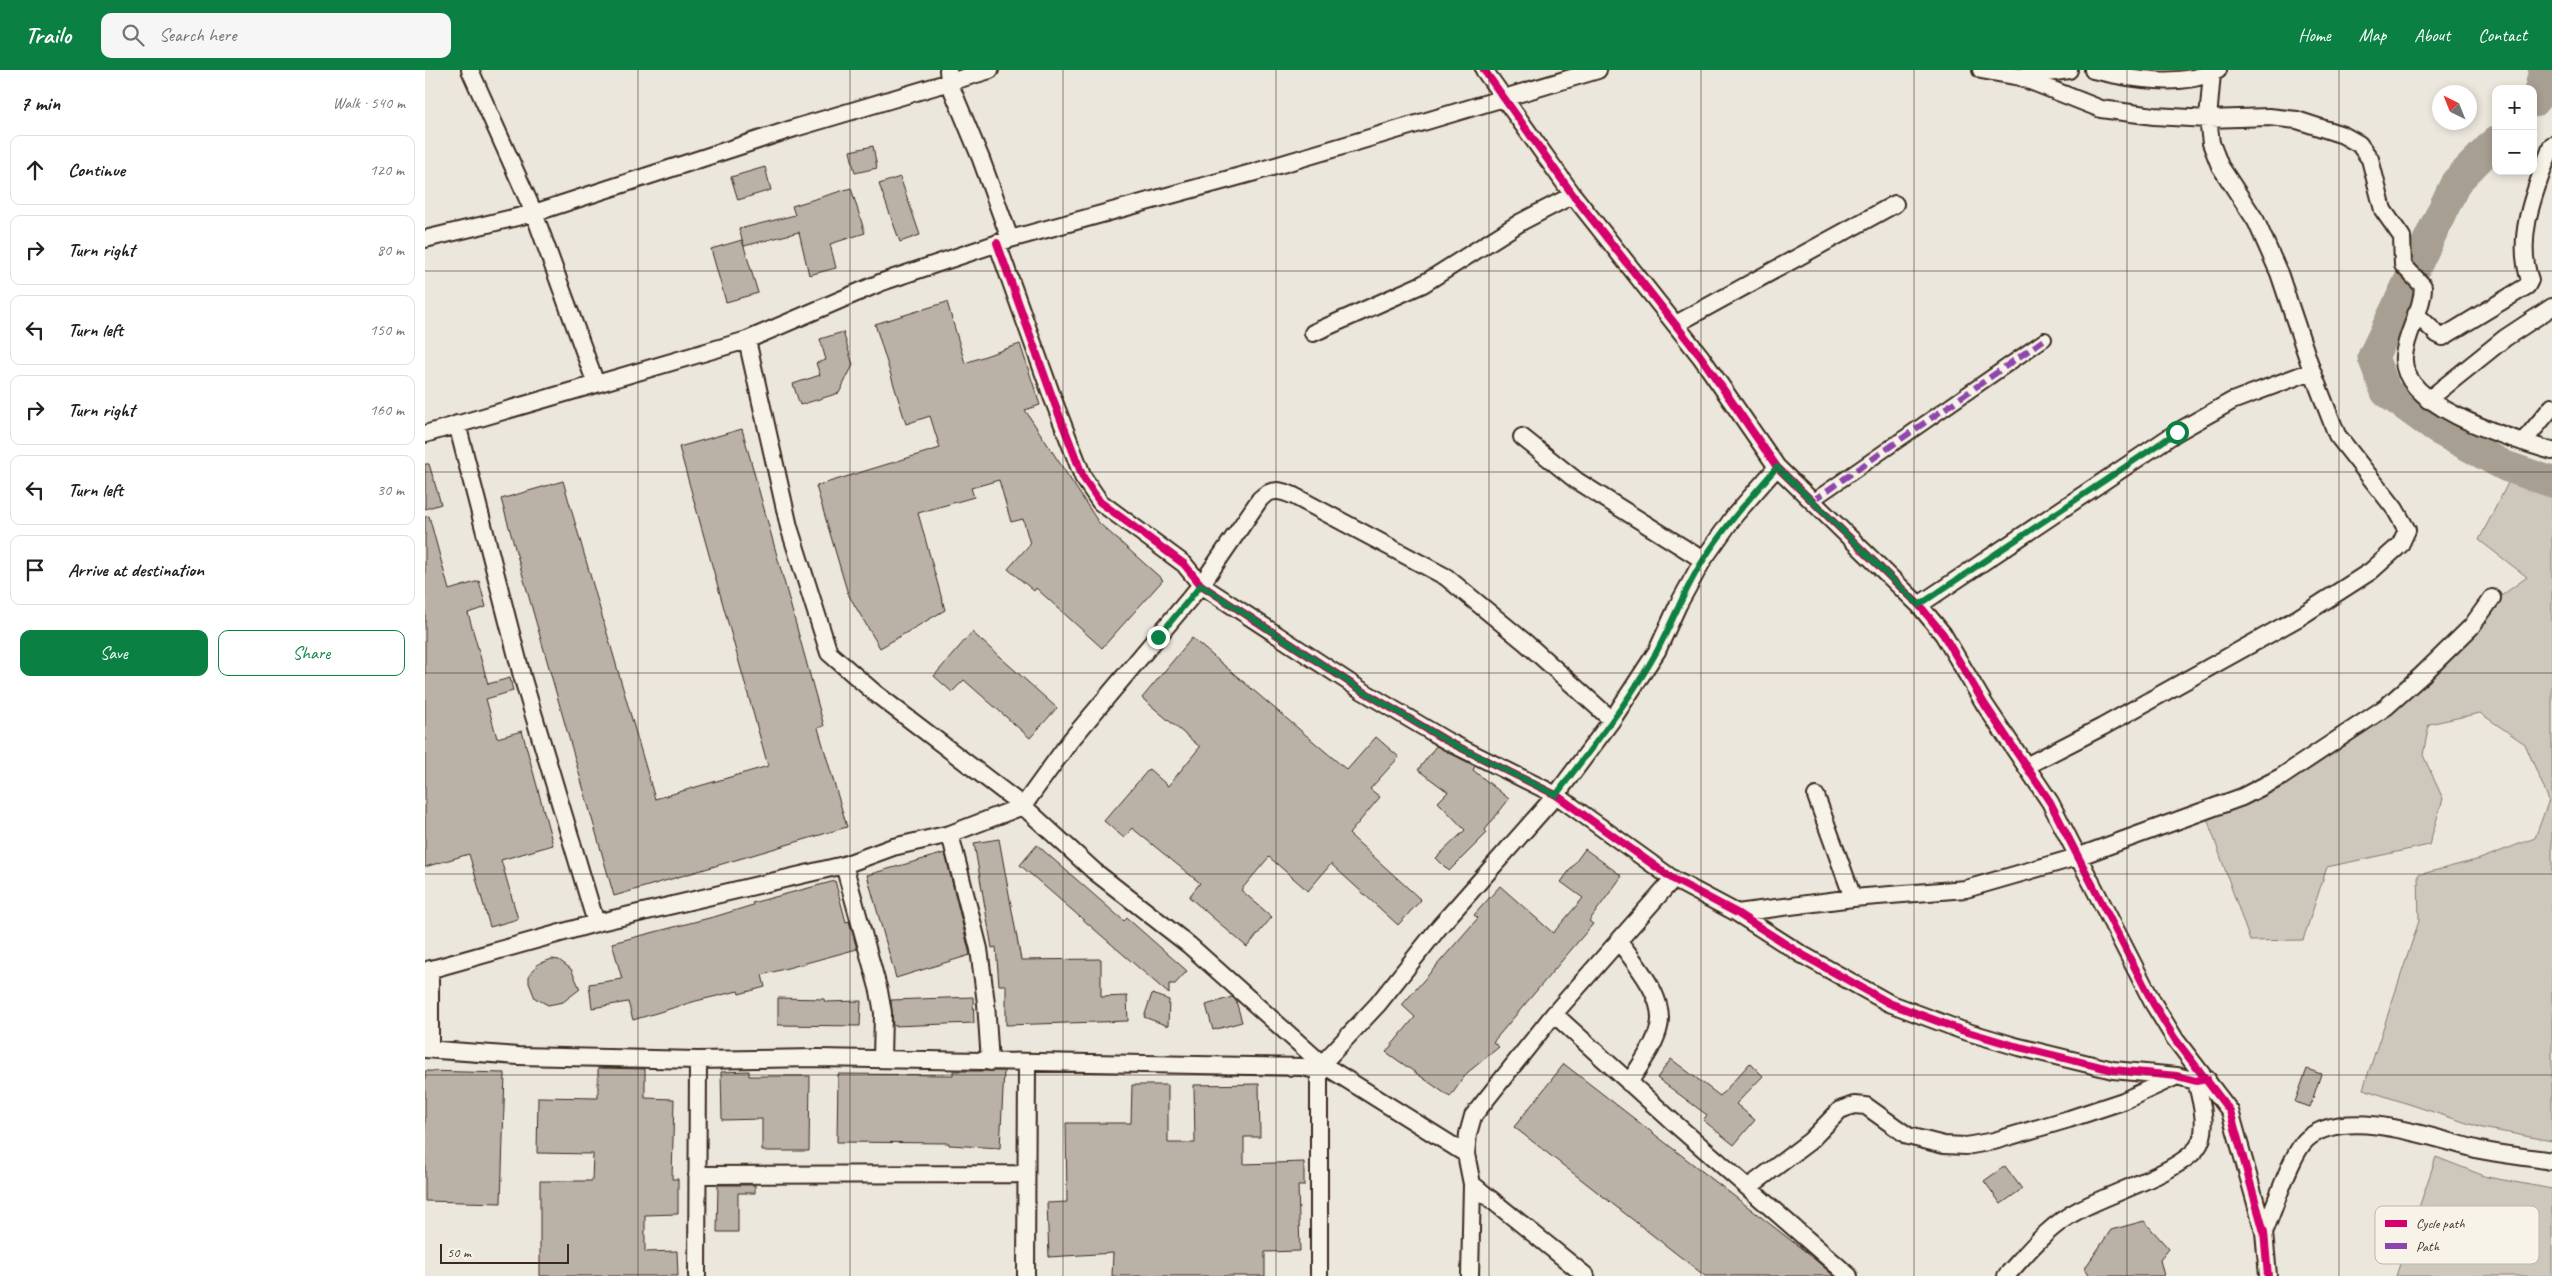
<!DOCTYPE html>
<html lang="en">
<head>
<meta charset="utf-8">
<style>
  body { margin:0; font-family:Caveat,sans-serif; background:#f6f6f6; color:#202124 }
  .controls { position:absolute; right:15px; top:15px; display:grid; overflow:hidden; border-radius:10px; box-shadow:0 2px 8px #0003 }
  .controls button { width:45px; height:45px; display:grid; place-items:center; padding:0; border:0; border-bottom:1px solid #e0e0e0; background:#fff; color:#202124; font:25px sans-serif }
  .compass { position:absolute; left:2007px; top:15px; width:45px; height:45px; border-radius:50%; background:#fff; box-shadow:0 2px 8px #0003; rotate:317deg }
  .scale { position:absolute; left:15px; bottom:12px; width:129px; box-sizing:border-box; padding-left:5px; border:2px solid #3b2a1e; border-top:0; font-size:14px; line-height:18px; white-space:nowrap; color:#3b2a1e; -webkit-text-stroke:4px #f7f3e8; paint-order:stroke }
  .stop { position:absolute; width:15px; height:15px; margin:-11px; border:4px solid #0b8043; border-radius:50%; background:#fff }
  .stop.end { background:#0b8043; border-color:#fff; box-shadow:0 1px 5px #0008 }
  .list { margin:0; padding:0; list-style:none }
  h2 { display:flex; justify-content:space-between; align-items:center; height:65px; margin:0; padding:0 20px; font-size:21px }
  h2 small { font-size:16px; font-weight:400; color:#757577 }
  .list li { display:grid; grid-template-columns:32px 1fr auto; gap:15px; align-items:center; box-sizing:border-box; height:70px; margin:0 10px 10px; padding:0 10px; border:1px solid #e0e0e0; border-radius:10px }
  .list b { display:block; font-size:19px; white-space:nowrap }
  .list em { font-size:16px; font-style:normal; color:#757577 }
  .actions { display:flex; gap:10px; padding:15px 20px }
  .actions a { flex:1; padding:11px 0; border:1px solid #0b8043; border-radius:10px; text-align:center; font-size:18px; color:#0b8043 }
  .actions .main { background:#0b8043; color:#fff }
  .icon { flex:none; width:28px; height:28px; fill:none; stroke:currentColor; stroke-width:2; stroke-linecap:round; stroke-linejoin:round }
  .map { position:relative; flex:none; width:2127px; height:1206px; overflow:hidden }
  header { display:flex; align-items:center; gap:30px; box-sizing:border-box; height:70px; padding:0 25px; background:#0b8043; color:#fff }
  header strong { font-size:24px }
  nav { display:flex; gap:28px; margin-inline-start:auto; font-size:18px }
  .search { width:350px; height:45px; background:#f6f6f6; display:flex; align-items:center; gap:12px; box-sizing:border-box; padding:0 18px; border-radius:10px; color:#757577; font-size:19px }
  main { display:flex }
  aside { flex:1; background:#fff }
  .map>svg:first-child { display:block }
  .green { fill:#cec8bc; stroke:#84796d }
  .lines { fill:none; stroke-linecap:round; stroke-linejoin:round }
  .river { stroke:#a89f93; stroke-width:31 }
  .building { fill:#bab2a7; stroke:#3b2a1e }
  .pedestrian-casing { stroke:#3b2a1e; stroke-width:16 }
  .minor-casing { stroke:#3b2a1e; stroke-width:20 }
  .pedestrian { stroke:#f7f3e8; stroke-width:12 }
  .minor { stroke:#f7f3e8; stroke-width:16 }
  .quiet { stroke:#8e44ad; stroke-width:6; stroke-dasharray:12 6; stroke-linecap:butt }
  .cycleway-casing { stroke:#f7f3e8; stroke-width:11 }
  .cycleway { stroke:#d6006c; stroke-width:8 }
  .route { stroke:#0b8043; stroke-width:6 }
  .grid { fill:none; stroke:#3b2a1e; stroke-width:1; stroke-opacity:0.55 }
  .key { fill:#f7f3e8; stroke:#bfb7ab; stroke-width:1 }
  .key-label { font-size:14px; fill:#3b2a1e }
</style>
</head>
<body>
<header>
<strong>Trailo</strong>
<div class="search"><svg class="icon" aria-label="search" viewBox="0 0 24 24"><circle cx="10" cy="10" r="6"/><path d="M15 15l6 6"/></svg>Search here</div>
<nav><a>Home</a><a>Map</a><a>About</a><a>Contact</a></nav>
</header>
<main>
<aside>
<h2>7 min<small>Walk · 540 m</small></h2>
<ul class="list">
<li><svg class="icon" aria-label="ahead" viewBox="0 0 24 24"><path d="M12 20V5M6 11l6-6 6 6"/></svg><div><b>Continue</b></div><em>120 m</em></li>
<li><svg class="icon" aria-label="right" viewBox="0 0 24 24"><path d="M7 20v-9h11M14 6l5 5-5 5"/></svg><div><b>Turn right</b></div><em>80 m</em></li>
<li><svg class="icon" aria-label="left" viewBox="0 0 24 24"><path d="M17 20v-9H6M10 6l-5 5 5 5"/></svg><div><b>Turn left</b></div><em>150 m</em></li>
<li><svg class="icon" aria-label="right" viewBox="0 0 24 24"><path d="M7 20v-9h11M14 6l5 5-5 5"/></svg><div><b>Turn right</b></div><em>160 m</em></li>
<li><svg class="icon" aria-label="left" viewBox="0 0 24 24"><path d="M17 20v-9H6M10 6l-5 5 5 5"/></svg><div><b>Turn left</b></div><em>30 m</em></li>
<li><svg class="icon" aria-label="arrive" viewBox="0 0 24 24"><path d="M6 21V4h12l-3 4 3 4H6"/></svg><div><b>Arrive at destination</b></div></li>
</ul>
<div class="actions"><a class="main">Save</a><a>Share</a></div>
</aside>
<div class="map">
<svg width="2127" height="1206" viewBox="0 0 2127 1206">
  <rect width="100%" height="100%" fill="#ece7dc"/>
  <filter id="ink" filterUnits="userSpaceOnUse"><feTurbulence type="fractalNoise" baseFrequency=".02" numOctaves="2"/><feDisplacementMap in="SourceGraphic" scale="10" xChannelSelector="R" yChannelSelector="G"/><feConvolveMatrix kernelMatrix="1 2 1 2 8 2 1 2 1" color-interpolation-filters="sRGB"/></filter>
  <g filter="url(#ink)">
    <path class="green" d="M2085,409L2127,425V1071L2057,1058L1938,1019L1994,851L1993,805L2055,789L2110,768L2124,730L2100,674L2055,643L2004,654L1998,685L2018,729L2004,775L1902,797L1878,870L1825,871L1782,748L1939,643L2053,543L2102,507L2054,470Z
      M2011,1087L2062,1107L2127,1119V1206H1971Z"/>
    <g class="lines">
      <path class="river" d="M2108,32L2113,26L2119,0
        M2071,71L2031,112L1948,287L1961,322L2012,359L2080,396L2127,412"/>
    </g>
    <path class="building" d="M448,76L452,98L430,103L425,81Z
      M340,97L346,120L313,130L306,107Z
      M475,107L495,165L475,172L454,114Z
      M426,118L440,163L405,174L411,198L384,205L374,162L319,176L314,159L370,145L367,136Z
      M317,170L333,223L301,232L286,179Z
      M522,232L540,293L595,274L615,335L600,340L674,453L738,510L677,578L611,518L609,521L583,499L605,474L598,449L586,452L574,410L546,418L549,427L493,443L520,540L455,578L423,524L391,416L515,378L505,346L481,354L450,254Z
      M418,262L428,295L414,323L375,335L368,314L395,305L391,293L401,290L395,269Z
      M317,359L399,656L393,658L422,757L189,826L76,429L138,411L230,729L343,696L254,377Z
      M0,394H4L16,434L0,439Z
      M4,446L24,520L54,511L61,537L43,543L63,614L85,608L88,621L61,629L72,668L97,661L128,775L76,790L93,849L65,857L44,784L0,797V447Z
      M547,562L632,638L605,668L539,610L527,622L509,606Z
      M767,568L922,700L951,667L974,687L945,719L955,727L924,764L996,830L973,855L906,794L883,821L844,787L816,820L847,847L822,877L764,827L775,813L707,758L699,768L679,751L724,699L743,716L775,677L717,628Z
      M1011,676L1050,696L1048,700L1084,729L1060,760L1062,763L1024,801L1011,788L1040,760L1013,732L1023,722L993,700Z
      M574,769L596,890L676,889V927L702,926L703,951L581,955V915H574L571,877L567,878L549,773Z
      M612,775L699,851L702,848L762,901L750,914H744V924L595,795Z
      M1160,779L1197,806L1164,851L1168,854L1068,972L1074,977L1042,1003L1025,1027L961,982L990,947L977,935L1053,848L1049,845L1075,816L1128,863L1158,828L1136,812Z
      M520,783L545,885L471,908L442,805Z
      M410,811L421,852L424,851L432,879L337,905L340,917L314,924L313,921L271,931L208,950L203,932L167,938L164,914L197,909L187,873L292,846L328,835L327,833Z
      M127,889L134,890L146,899L155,919L138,932L123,935L110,928L104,913V906L113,894Z
      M727,924L744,930L743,956L719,947Z
      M548,927L549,953L468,956L466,930Z
      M807,927L811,931L817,952L788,960L781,935Z
      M353,928L399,929L400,932L436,931L435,956L353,955Z
      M1246,989L1295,1026L1325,993L1338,1006L1311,1034L1330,1050L1309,1075L1278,1050L1282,1045L1232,1008Z
      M1139,994L1381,1182L1409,1206H1280L1089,1057Z
      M173,998L220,999V1028L249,1029L247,1109H253V1144L220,1145V1182L252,1181L253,1206H115V1111H167L168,1084L112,1083L113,1027L173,1028Z
      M1882,999L1896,1004L1885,1037L1870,1032Z
      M0,1001L80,1003L76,1133L0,1131Z
      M324,1001V1006H385L384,1081H337V1049L297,1050L296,1002Z
      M528,1001H579L575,1078L524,1075V1073L412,1072L413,1004L528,1005Z
      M834,1014L835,1067H819V1094L879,1092V1116H873L875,1181L840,1182V1206H687L688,1183L624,1187L622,1133L642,1132L641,1053H706L707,1015H743V1073H770L769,1015Z
      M1580,1096L1597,1119L1576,1134L1559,1111Z
      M293,1115H330V1123H313V1162H292Z
      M1719,1151L1744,1179L1735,1190L1739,1206H1665L1660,1198L1686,1160Z"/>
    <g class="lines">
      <defs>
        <path id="pedestrian" d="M1387,431L1620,269"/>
        <path id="minor" d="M45,0L109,143L171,314
          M523,0L524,12L556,89L585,169
          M1059,0L1148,125L1276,287L1352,397L1494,535L1518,564L1560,635L1625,732L1728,933L1750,969L1805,1041L1839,1162L1843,1206
          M1556,0L1595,7L1644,0
          M1668,0C1706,9 1757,18 1793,0
          M1595,7L1676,39L1729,46L1783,49L1844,47L1872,50L1918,65L1934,74L1945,89L1958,140L1977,167L1978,195L1998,216C1998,240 1981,262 1979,286C1974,337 2088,369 2127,381
          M0,169L109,143L370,58L565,0
          M572,173L628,329L658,407L675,432L759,494L776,515L936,620L1022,671L1131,725L1248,809L1312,843L1376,884L1464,933L1536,960L1590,976L1688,1000L1752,1006L1771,1011L1782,1009
          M1991,244L2012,264L2018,267L2102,216L2105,210C2089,166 2112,116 2127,75
          M1251,254L1470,134
          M888,263L998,214L1096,152L1148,125
          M322,270L364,457L404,583L450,623L598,736L669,801L764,875L897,994L1041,1084
          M2003,330L2080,268L2127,237
          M32,354L97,606L171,853
          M0,364L322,270L457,212L585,169L830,102L1173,0
          M1097,367L1152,411L1278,490
          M2098,372L2127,337
          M1494,535L1752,362L1807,331L1887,301
          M1601,696L1677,657L1873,548L1946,501L1975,475L1982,460L1970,439L1912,365L1887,301L1854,203L1831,151L1795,96L1786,73L1783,49L1787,3
          M1391,726L1428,828
          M525,764L554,879L561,933L565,992
          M419,795L454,921L458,943L457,989
          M1312,843L1428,828L1541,819L1652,787L1817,727L1856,707L1961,637L1997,605L2046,557L2067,528
          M1194,871C1210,894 1241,927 1234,957C1230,976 1214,996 1204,1013
          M0,901L171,853L419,795L468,777L525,764L598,736L645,671L776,515L835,429C846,418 855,420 869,426L1021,507L1101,573L1187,650
          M1129,944L1248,1052L1424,1206
          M5,978V899
          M0,979L93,986L273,990L392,988L878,997L894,1001
          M272,1105L601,1104
          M1047,1114L1161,1206
          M1324,1117L1385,1071L1415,1040L1429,1035L1441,1036L1483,1066L1519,1075L1541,1076L1569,1071L1644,1049L1698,1031L1750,1007
          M1839,1162C1849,1140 1866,1083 1882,1069C1921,1035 2011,1069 2055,1080C2079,1085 2103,1087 2127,1091
          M272,1206L273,990
          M601,1206L602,993
          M894,1206V1001L897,994L953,934L1015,856L1131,725L1187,650L1232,581L1253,535L1278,490L1310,445L1352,397
          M1045,1206L1047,1114L1041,1084L1043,1064L1048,1046L1129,944L1248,809
          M1581,1206C1603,1182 1624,1155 1654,1140C1683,1124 1752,1103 1772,1078C1785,1061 1776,1030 1771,1011"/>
      </defs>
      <use href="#pedestrian" class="pedestrian-casing"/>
      <use href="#minor" class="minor-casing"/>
      <use href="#pedestrian" class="pedestrian"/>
      <use href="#minor" class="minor"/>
      <path class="quiet" d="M1387,431L1620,269"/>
      <defs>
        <path id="cycleway" d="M1059,0L1148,125L1276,287L1352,397L1494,535L1518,564L1560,635L1625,732L1728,933L1750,969L1805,1041L1839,1162L1843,1206
          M572,173L628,329L658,407L675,432L759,494L776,515L936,620L1022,671L1131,725L1248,809L1312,843L1376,884L1464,933L1536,960L1590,976L1688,1000L1752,1006L1771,1011L1782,1009"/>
      </defs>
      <use href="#cycleway" class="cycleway-casing"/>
      <use href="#cycleway" class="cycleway"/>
    </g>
  </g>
  <g class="lines" filter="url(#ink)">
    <path class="route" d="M733,567L776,515L936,620L1022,671L1131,725C1166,678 1204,632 1232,581C1248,551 1260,518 1279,489C1300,456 1326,427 1352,397L1494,535L1752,362"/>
  </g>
  <path class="grid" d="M213,0V1206M425,0V1206M638,0V1206M851,0V1206M1064,0V1206M1276,0V1206M1489,0V1206M1702,0V1206M1914,0V1206M0,201H2127M0,402H2127M0,603H2127M0,804H2127M0,1005H2127"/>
  <rect x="1950" y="1136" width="164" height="58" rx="8" class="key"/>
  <rect x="1960" y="1150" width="22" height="7" fill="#d6006c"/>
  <rect x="1960" y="1173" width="22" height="6" fill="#8e44ad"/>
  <g class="key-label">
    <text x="1991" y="1158">Cycle path</text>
    <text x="1991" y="1181">Path</text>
  </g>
</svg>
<div class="controls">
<button>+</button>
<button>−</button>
</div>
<svg class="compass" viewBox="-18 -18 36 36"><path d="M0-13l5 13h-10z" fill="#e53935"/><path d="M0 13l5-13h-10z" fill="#757577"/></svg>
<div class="scale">50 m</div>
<div class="stop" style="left:1752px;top:362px"></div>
<div class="stop end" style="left:733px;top:567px"></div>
</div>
</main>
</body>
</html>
